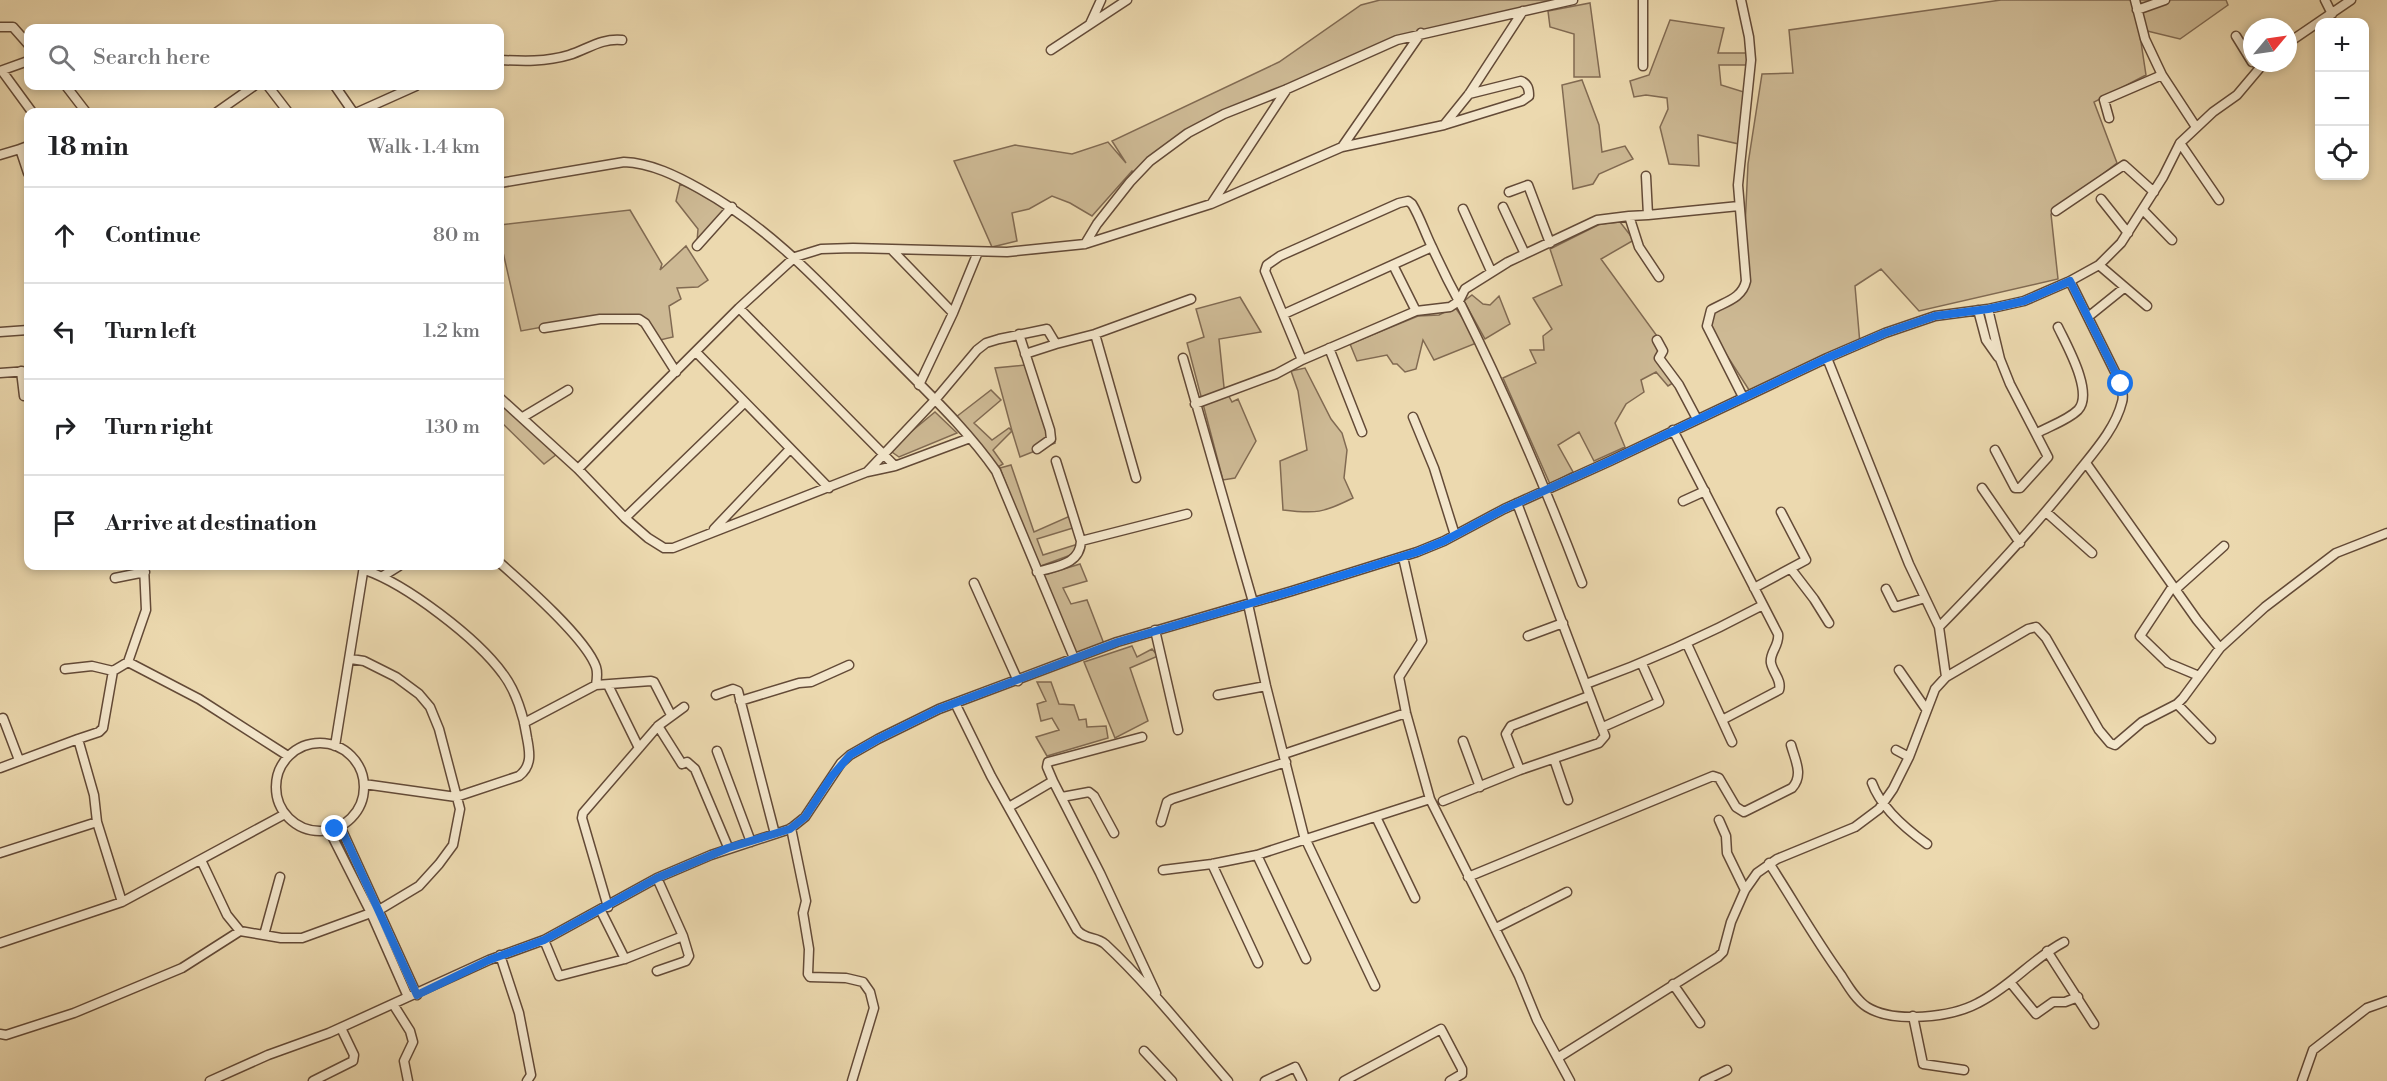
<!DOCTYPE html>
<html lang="en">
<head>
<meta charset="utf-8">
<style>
  body { margin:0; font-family:"Libre Bodoni",serif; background:#f6f6f6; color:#202124 }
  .controls { position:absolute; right:18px; top:18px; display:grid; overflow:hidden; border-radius:12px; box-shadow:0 3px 9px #0003 }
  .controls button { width:54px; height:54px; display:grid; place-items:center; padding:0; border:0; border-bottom:2px solid #e0e0e0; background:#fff; color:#202124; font:30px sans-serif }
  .compass { position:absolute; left:2243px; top:18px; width:54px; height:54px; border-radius:50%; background:#fff; box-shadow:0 3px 9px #0003; rotate:61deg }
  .stop { position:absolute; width:18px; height:18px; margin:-14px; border:4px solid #1a73e8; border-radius:50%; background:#fff }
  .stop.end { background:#1a73e8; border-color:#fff; box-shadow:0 2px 6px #0008 }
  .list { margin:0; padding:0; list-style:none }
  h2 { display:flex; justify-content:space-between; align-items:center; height:78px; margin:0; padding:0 24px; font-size:26px }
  h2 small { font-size:20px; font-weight:400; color:#757577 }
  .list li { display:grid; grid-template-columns:39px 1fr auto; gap:18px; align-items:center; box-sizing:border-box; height:96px; padding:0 24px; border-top:2px solid #e0e0e0 }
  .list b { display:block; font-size:22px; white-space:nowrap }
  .list em { font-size:20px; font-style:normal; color:#757577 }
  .icon { flex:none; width:33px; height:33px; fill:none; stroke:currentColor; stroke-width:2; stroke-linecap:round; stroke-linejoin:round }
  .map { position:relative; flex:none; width:2387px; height:1081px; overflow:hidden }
  .search { position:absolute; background:#fff; box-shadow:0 3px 9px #0003; left:24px; top:24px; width:480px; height:66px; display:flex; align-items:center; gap:15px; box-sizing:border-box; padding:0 21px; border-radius:12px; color:#757577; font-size:22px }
  .panel { position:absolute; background:#fff; box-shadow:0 3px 9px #0003; left:24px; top:108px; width:480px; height:462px; border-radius:12px }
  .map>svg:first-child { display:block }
  .green { fill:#cdb994; stroke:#816a52; stroke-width:1.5 }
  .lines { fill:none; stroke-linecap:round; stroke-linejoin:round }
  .street-casing { stroke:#634a37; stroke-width:11 }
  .street { stroke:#f3e6cb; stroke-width:8 }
  .route { stroke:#1a73e8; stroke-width:8 }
</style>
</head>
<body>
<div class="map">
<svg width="2387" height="1081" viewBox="0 0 2387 1081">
  <rect width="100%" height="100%" fill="#ecd9af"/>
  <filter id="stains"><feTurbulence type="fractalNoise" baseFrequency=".00333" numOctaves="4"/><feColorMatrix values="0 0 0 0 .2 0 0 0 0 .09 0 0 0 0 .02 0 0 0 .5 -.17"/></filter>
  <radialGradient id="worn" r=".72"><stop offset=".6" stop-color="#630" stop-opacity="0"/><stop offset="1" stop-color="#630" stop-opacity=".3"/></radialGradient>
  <path class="green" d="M1380,0H1572L1377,47L1254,100L1162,151L1158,150L1134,174L1132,171L1092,216L1070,203L1052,196L1029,209L1012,213L1017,241L992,247L954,161L1015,145L1072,154L1108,142L1126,163L1112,141L1279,62L1361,5Z
    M2001,0H2226L2228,5L2180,39L2139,29L2146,75L2094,102L2117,163L2051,214L2058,279L1919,311L1881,269L1855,286L1860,344L1751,393L1708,326L1712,310L1733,300L1748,281L1745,227L1748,164L1762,74L1793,73L1789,30Z
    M1590,3L1600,77H1574V34L1550,27L1548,11Z
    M1670,20L1724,28L1718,53H1748L1749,65H1719L1721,85L1747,93L1739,144L1698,135L1699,166L1669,164L1660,127L1668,109L1667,98L1646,95L1634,97L1630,81L1649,75Z
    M1582,80L1599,125L1602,152L1625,146L1633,159L1599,174L1593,184L1573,189L1562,85Z
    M680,184L728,206L697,242L698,229L676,201Z
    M630,210L662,264L660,270L686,246L708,280L698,287L677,288L681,299L669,306L673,337L660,340L638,315L603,316L521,331L500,239V225Z
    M1620,222L1634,240L1601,259L1665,347L1659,359L1676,381L1668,386L1656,372L1641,380L1644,392L1626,404L1615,423L1625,447L1594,461L1579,432L1558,445L1573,472L1550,484L1503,378L1536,363L1530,350H1544L1543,336L1552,329L1533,298L1562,285L1550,249L1600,224Z
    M1472,295L1483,304L1490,305L1499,296L1510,324L1485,339L1464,301Z
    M1240,297L1261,332L1219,339L1224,387L1232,402L1238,399L1256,441L1235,478L1223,480L1187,343L1204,337L1196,309Z
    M1455,307L1479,342L1434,360L1423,340L1416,369L1405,372L1397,364H1393L1387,355L1357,361L1350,344L1418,316L1439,315Z
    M1025,365L1055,443L1020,457L1012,431L993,450L1003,464L998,467L956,417L991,390L1001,400L974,423L992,440L1009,428L1012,431L995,368Z
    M1305,368L1331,419L1342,433L1347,450L1344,478L1353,498C1323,513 1316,514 1283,510L1280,461L1307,450L1298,391L1291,371Z
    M500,400L557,454L544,464L500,421Z
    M935,412L957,433L899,457L889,450Z
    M1011,465L1034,532L1070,516L1073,528L1037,539L1043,555L1078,544L1079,552L1038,567L1000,468Z
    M1080,564L1087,581L1063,588L1071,604L1087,600L1106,649L1078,659L1044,575Z
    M1132,646L1137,657L1152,649L1158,656L1130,668L1148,721L1115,738L1084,662Z
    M1037,682H1051L1059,704L1074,705L1079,720L1086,719L1087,727L1106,726L1108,738L1047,756L1036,737L1059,730L1052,718L1041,721L1037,704L1046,701Z"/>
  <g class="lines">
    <defs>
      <path id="street" d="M1741,0L1749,37L1751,60L1738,185L1746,281C1742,299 1724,302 1711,310L1707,326L1743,397
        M2135,0L2145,39L2162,75L2196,127
        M2325,0L2332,14
        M2137,10L2165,0
        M1090,24L1101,0
        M0,27H13L28,44
        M2236,36L2252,62
        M2288,43L2351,0
        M1051,50L1127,0
        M500,60C523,61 546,62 569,55C588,49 601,38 622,40
        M1643,66V0
        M0,71L28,61
        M2,71L32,112
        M66,86L86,112
        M268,86L288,112
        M335,86L353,112
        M217,112L254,86
        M358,112L416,86
        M2109,118L2104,100L2162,75
        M1444,125L1522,101L1529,96C1529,89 1528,84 1521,81L1469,94
        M2180,143L2219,200
        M28,146L20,149L28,173
        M1342,147L1421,33
        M0,155L20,149
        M1646,176L1648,215L1739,206
        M500,183L624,162C651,163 677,176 700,189C776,231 829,293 889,353C926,391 966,428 996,471L1074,658
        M1509,192L1528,185L1550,243
        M2101,199L2128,233
        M1212,203L1287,89
        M1503,207L1525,254
        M1463,209L1491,271
        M2143,210L2172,240
        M2056,211L2124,165L2154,192
        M1648,215L1629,216L1639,247L1659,277
        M1085,244L1097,224L1130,182L1150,161L1188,133L1224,114L1287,89L1397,40L1573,0
        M697,246L732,207
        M892,250L953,313L919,385
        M1393,265L1416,311
        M2099,265L2147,306
        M739,308L895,466
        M1988,309L2000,359L2010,384L2048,457L2020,488H2015L1995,450
        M1978,310L1986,340L1998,357
        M953,313L978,252
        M1284,314L1432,247
        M2088,317L2124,288
        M544,328L600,319H639L645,323L676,372
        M0,332L28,330
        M1019,334L1050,430L1051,439L1037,449
        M1095,334L1136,478
        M1657,340L1663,351L1659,358L1679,385L1697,419
        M1329,348L1362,432
        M696,352L829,488
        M1025,354L1056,344
        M1183,358L1253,602
        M1827,358L1909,564L1939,627C1987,578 2033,529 2075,476C2092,454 2115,430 2122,402C2124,396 2122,390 2121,384L2070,281
        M21,371L24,396
        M0,373L28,371
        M500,398L578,469L625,518L648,538L664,548H673L867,472L895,466L970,438
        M1195,404L1276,374L1302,360
        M523,417L568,390
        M1413,417L1434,468L1455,535
        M1673,430L1778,634C1780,645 1769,653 1771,663C1773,673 1782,680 1779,690L1722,720
        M2037,433C2050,426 2068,420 2078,410C2094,393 2067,346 2058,327
        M578,469L739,308L795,257L821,249L853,248L1007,252L1085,244L1211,204L1342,147L1444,125L1469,94L1523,11
        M867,472L935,400L977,350L986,343L999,339L1047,329L1056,344L1095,334L1191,299
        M1982,488L2020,543
        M1683,501L1705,491
        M2046,512L2092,553
        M625,518L745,402
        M714,529L790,449
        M1081,541L1187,514
        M1403,557L1422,641L1399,677L1406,713L1430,799L1519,976L1537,1020L1570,1081
        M500,563C524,584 586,638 596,667C598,673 597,679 596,685L524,723
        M1791,569L1814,599L1829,623
        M1037,572C1056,566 1080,565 1081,541L1056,461
        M383,576L399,566
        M115,578L145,572
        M974,583L1018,681
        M1582,583C1546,489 1507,397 1462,307C1451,287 1441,267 1432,247C1425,233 1420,217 1412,204L1408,201L1399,203L1280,256L1267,265L1265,271L1302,360L1416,311L1450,307L1459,301L1465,289L1508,262L1597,220L1629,216
        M2173,586L2140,636L2168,663L2199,676
        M1754,588L1806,560L1781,512
        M1886,589L1895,607L1925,598
        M2176,589L2224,546
        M1248,604L1266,686L1304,836L1375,986
        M1939,627L1946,677
        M1155,630L1178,730
        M1528,636L1563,623
        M1687,644L1732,742
        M2220,648L2265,607L2336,553L2387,533
        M128,662L146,610L144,566
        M65,669L92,666L113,671L128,662L199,699L288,756
        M1899,670L1926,709
        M113,671L103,728L99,732L78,739L94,795L97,822L122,902
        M1586,684C1647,662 1705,636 1763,605
        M596,685L651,681L654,682L671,715
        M608,685L639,748
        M716,695L733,689L738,691L775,834
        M1218,695L1266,686
        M740,701L799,683L811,682L849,665
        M955,703L991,776L1077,930C1085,940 1096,936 1105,944C1150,986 1188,1035 1228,1081
        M2177,704L2211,739
        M0,719L3,718L19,760
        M658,726L682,764L687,762L695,769L728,847
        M1603,727L1659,702L1642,664
        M1463,741L1480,787
        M276 787a44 44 0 1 1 88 0a44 44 0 1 1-88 0Z
        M335,746L364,566
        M1896,750L1909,757
        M717,751L751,842
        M1284,754L1406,713
        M1554,759L1568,800
        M0,768L78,739
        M1520,770L1506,734L1511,726L1589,696
        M1053,781L1047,767L1048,762L1142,737
        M1872,783C1881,808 1906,829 1927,844
        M364,784L456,797L519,776C532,766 530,753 527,738C524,717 516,691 503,674C477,638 406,584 365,570
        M1062,797L1089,792L1094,796L1114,833
        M1443,801L1520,770L1599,743L1605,736L1517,503
        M1009,807L1053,781L1100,873L1156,993
        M1376,817L1415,898
        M1719,820L1726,836L1727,853L1745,890
        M1161,822L1167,802L1172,799L1286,762
        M340,826L417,995
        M791,828L806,901L803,913L809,949L808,974L810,977L846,978L863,982L870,992L874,1008L852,1081
        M329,830L371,913L408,997
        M0,853L97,822
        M1257,855L1306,959
        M201,860L227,915L240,931L281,938H302L379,910L419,886L439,864L453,845L460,809L439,729L430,707L419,694L396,677L364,661L351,659
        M1769,863C1793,900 1815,939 1841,975C1848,986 1856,1000 1867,1007C1894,1024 1952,1017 1978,1003C2010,987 2033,958 2064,942
        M1212,864L1258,963
        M1163,870L1212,864L1257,855L1430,799
        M1468,877L1713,776L1719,778L1736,807L1744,812L1792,788C1804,775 1795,760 1791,745
        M608,907L582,818L583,813L658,726L684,707
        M601,911L625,959
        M1496,928L1567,892
        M264,935L280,877
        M544,940L559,976L625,959L683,936
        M0,943L122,902L285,814
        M2047,951L2094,1024
        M500,955L519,1013L531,1075L527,1081
        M657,971L686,961L689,956L683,936L657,878
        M2010,982L2036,1014L2053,1002H2065L2078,997
        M1673,984L1700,1023
        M393,1004L410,1031L413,1042L404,1061L408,1081
        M1913,1016L1923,1064L1964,1070
        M0,1034L6,1035L74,1013L182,968L240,931
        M1144,1051L1172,1081
        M1559,1057L1718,957L1723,952L1731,922L1745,890L1757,873L1777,859L1855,827L1879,809L1893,789L1909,757L1935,689L1946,677L2028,629L2036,627L2046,638L2099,730L2110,743L2115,745L2142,722L2177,704L2183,698L2220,648L2197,620L2086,463
        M210,1081L268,1055L329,1033L489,960L544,940L657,878L711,855L790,829L805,817L841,763L850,755L878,739L939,709L1117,642L1292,591L1417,552L1444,541L1504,509L1610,461L1827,358L1885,333L1935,316L1988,309L2024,301L2070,281L2099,265L2121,243L2163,177L2180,143L2213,112L2237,95L2264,63
        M313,1081L353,1061L354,1055L341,1028
        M1265,1081L1295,1067L1302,1081
        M1344,1081L1441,1029L1462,1069V1074L1450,1081
        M1704,1081L1727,1070
        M2302,1081L2313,1050L2367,1008L2387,1001"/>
    </defs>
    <use href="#street" class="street-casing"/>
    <use href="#street" class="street"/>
  </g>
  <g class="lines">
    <path class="route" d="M335,829L340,826L417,995L489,960L544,940L657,878L728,848L790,829L805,817L832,776L850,755L878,739L939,709L1118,642L1292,591L1417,552L1444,541L1504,509L1610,461L1827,358L1885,333L1935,316L1988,309L2024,301L2070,281L2121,384"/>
  </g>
  <rect width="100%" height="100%" filter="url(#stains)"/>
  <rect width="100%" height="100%" fill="url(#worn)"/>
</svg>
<div class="controls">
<button>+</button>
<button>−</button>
<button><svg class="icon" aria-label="locate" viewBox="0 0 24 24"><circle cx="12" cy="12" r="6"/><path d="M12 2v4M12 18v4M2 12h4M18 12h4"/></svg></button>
</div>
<svg class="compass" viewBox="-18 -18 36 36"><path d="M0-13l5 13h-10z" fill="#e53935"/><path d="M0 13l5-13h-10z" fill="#757577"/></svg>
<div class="stop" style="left:2121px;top:384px"></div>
<div class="stop end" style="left:335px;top:829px"></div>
<div class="search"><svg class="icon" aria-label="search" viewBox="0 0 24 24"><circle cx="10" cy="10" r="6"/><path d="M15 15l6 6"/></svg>Search here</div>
<section class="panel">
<h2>18 min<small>Walk · 1.4 km</small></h2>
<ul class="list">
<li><svg class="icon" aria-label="ahead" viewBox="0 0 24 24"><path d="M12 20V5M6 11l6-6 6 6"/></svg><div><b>Continue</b></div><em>80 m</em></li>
<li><svg class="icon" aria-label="left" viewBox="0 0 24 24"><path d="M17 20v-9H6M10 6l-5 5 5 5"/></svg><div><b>Turn left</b></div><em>1.2 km</em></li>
<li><svg class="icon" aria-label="right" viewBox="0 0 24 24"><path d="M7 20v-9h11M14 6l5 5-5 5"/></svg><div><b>Turn right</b></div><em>130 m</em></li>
<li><svg class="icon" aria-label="arrive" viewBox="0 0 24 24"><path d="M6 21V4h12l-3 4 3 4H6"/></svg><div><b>Arrive at destination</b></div></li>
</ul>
</section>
</div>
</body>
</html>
